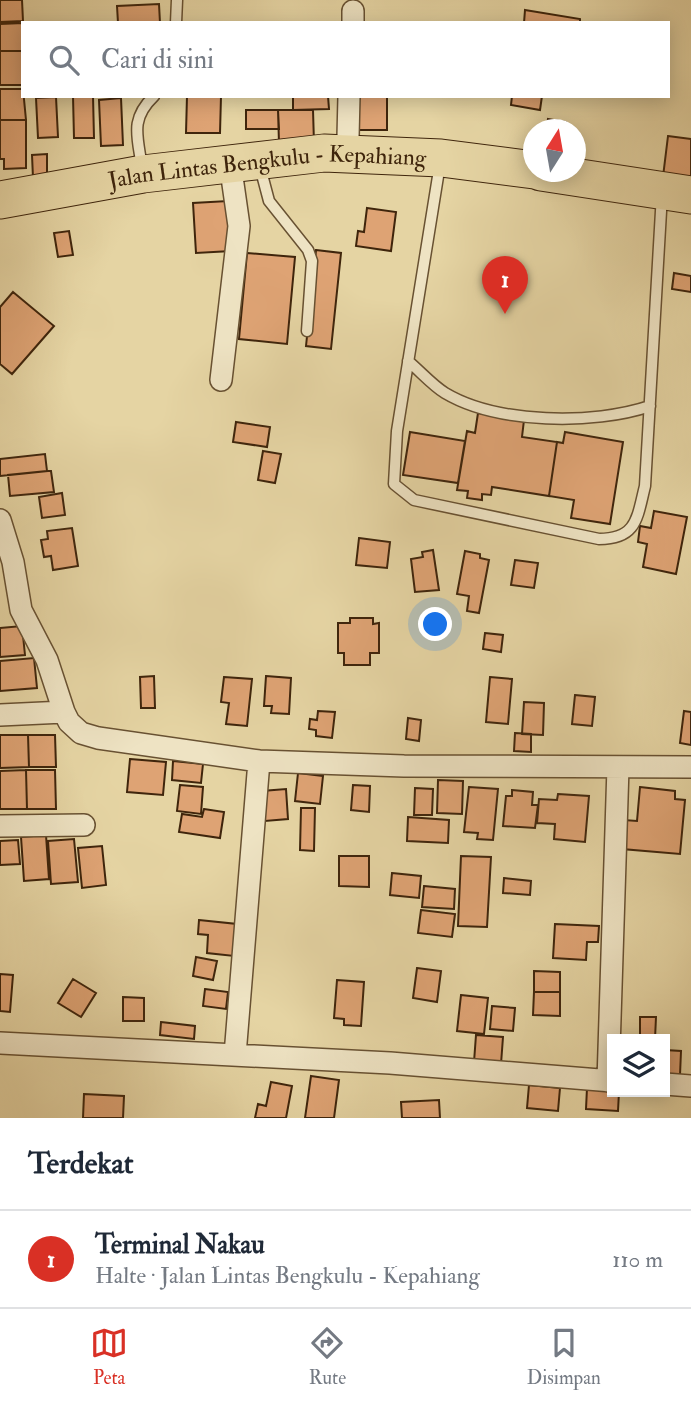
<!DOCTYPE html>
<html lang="id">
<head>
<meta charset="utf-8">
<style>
  body { margin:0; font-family:"IM FELL Double Pica",serif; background:#f6f6f7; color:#1f2937 }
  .controls { position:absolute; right:21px; bottom:21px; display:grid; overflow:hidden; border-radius:0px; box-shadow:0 4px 18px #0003 }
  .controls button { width:63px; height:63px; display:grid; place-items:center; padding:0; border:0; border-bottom:2px solid #e0e1e3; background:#fff; color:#1f2937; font:35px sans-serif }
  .compass { position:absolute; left:523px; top:119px; width:63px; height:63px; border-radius:50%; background:#fff; box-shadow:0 4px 18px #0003; rotate:11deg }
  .you { position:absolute; left:436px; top:625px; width:24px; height:24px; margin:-18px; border:5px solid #fff; border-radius:50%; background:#1a73e8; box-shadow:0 0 0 10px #1a73e833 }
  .badge { display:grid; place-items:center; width:46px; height:46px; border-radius:50%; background:#d93025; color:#fff; font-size:23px; font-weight:700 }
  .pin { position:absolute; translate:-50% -58px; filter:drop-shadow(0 2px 4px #0008) }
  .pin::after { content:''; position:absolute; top:37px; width:24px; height:21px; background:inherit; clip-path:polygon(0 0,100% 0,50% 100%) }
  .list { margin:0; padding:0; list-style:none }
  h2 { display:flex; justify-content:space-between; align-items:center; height:91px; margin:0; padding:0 28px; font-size:30px }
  h2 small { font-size:23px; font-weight:400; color:#747a83 }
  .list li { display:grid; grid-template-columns:46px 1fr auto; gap:21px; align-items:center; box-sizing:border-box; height:98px; padding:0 28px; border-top:2px solid #e0e1e3 }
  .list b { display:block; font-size:26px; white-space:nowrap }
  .list p { margin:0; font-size:23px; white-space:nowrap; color:#747a83 }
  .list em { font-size:23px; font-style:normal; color:#747a83 }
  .icon { flex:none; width:38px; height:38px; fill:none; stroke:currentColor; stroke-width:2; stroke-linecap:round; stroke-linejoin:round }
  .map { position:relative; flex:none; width:691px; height:1118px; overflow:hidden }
  .search { position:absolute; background:#fff; box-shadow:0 4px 18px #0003; left:21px; right:21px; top:21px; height:77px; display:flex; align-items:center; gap:18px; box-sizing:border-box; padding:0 24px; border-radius:0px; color:#747a83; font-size:26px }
  .sheet { height:189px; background:#fff }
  nav { display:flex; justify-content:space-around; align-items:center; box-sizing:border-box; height:98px; border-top:2px solid #e0e1e3; background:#fff; font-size:19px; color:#747a83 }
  nav a { display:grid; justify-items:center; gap:4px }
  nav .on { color:#d93025 }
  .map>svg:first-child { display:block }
  .building { fill:#dea374; stroke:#3f250c; stroke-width:2 }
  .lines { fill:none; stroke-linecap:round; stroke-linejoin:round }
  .lane-casing { stroke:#685132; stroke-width:13 }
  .street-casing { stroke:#685132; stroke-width:24 }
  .highway-casing { stroke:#3f250c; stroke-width:39 }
  .lane { stroke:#eee3c3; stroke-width:10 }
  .street { stroke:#eee3c3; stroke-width:21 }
  .highway { stroke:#e5d4a3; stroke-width:37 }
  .labels { text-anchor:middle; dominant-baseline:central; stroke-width:5; stroke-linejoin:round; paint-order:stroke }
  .street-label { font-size:23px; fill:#3f250c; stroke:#eee3c3 }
</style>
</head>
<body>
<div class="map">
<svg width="691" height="1118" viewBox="0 0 691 1118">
  <rect width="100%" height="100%" fill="#e5d4a3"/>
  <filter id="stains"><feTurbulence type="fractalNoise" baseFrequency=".00286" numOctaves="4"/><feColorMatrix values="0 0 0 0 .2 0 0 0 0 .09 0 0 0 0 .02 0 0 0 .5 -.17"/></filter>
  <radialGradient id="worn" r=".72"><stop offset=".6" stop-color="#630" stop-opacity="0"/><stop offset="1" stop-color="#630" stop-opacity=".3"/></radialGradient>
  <path class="building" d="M0,0H22L23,21L0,22Z
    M159,4L160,23H118L117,6Z
    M525,10L580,19V23H524Z
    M23,23V51H0V24Z
    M0,51H23V85H0Z
    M0,89H23L26,120H0Z
    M73,96H93L94,138H74Z
    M187,96H221L220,133H186Z
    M293,96H328L329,109L293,110Z
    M355,96H387V130H355Z
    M512,96H542L540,110L511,105Z
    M56,97L58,137L38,138L36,98Z
    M121,98L123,145L101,146L99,100Z
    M246,110H278L279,129H246Z
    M278,110H313L314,143H279Z
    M548,119L566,122L565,130H546Z
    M0,120H26V168L4,169V159H0Z
    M668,136L691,139V189L662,185Z
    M47,154V178H33L32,155Z
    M228,201L231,251L196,253L193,203Z
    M367,208L396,212L391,251L356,246L358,231L364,232Z
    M69,231L73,255L58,257L54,233Z
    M316,250L341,253L331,349L306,346Z
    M247,253L295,257L287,344L239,339Z
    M674,273L691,276V292L672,289Z
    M13,292L54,326L12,374L0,364V307Z
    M478,413L524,420L522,437L557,442L549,496L492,487L491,495L482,494V500L467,498L468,491L457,490L467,431L475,433Z
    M236,422L270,427L267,447L233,442Z
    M410,432L465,441L458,483L403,475Z
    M565,432L623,442L610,524L571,518L574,500L549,496L557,442L563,443Z
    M263,451L281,454L275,483L258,480Z
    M45,454L47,471L0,476V459Z
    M47,471H51L54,492L10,496L8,475Z
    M62,493L65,515L42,518L39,497Z
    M654,511L687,517L676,574L643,567L647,544L638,542L640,526L651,528Z
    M72,528L78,566L53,570L51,556L44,557L41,540L48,539L47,531Z
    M359,538L390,542L387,568L356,565Z
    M433,550L439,590L415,592L411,559L423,557L422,552Z
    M465,551L480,554V558L489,560L479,613L467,611L469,596L457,594Z
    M515,560L538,563L534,588L511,585Z
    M350,618H373V624L379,623V653H370V665H344V653H338V623H350Z
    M22,626L25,655L0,657V628Z
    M485,633L503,635L501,652L483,649Z
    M34,658L37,688L0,691V661Z
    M154,676L155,708H141L140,677Z
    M266,676L291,678L289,714L271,713L272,706H264Z
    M224,677L252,679L247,726L226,724L229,703L221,702Z
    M490,677L512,679L508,724L486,722Z
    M575,695L595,697L592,726L572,724Z
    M524,702L544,703L543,735L522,734Z
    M318,711L335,712L332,738L316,736V730L309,729L310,719L317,720Z
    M684,711L691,712V745L680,743Z
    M408,718L421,720L419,741L406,739Z
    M515,733L531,734V752L514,751Z
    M0,735H28L29,767L0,768Z
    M28,735H55L56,767H29Z
    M130,759L166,762L163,795L127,792Z
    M173,761L203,764L201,783L172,780Z
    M26,770H55L56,809H27Z
    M26,770L27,809H0V771Z
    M298,773L323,776L320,804L295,801Z
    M438,780L463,781L462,814L437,813Z
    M180,785L203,787L201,814L177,811Z
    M353,785L370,786L369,812L351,810Z
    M469,787L498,789L493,840L477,839L478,833L464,832Z
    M640,787L675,791V799L685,800L680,854L622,849L624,820L637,821Z
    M415,788L433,789L432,815H414Z
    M286,789L288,819L265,821L262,791Z
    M512,790L533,792L532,805H538L535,828L503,826L506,796H512Z
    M558,794L589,796L585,842L554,839L555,824L537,823L539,799L557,800Z
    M301,808H315L314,851L300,850Z
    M204,809L224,812L220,838L179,832L182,814L202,817Z
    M408,817L449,820L448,843L407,841Z
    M46,835L49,879L24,881L21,837Z
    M74,839L78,882L51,884L48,841Z
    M18,840L20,864L0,865V841Z
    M102,846L106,885L82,888L78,848Z
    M339,856H369V887L339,886Z
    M461,856L491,857L487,927L458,926Z
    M392,873L421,876L419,898L390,895Z
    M504,878L531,881L530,895L503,893Z
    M424,886L455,889L454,909L422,907Z
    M421,910L455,914L452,937L418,933Z
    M199,920L237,924L234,956L207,953L208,935L198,934Z
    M555,924L599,926L598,942H587L586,960L553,958Z
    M196,957L217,961L213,980L193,976Z
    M417,968L441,971L437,1002L413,998Z
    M534,971L560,972V992H534Z
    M0,974L13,975L10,1012L0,1011Z
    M73,979L96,993L81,1017L58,1003Z
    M337,980L364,982L361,1026L344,1025V1019L334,1018Z
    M205,989L228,992L226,1009L203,1006Z
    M534,992H560V1016L533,1015Z
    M461,995L488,998L484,1034L457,1031Z
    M123,997L144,998V1021H123Z
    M492,1006L515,1008L513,1031L490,1029Z
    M640,1017H656L655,1039L640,1038Z
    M161,1022L195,1026L194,1039L160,1035Z
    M476,1035L503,1037L501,1064L474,1062Z
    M665,1050L681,1051L680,1075L665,1074Z
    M311,1076L339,1080L334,1118H305Z
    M271,1082L292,1086L286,1118H255L258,1104L266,1106Z
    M529,1085L560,1088L558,1111L527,1108Z
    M587,1088L619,1092L618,1111L586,1109Z
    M84,1094L124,1096L123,1118H83Z
    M439,1100L440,1118H402L401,1102Z"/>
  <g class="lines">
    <defs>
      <path id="lane" d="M176,23L177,0
        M440,164L397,431L394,484L414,500L599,539C637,539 637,518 645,486L662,194
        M260,167L269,201L308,250L312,261L307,331
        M142,168C138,137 129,120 154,96
        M408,361C420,371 432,385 445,393C497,424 594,425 650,406"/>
      <path id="street" d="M353,23V11
        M344,154L348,137L349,96
        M221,380L239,226L230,163
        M0,520L13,562L21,610L47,660L64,712L69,722L81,733L98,738L259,761L404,766L691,767
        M0,715L64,712
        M0,826L84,825
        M0,1043L390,1063L612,1081
        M235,1055L259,761
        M608,1081L618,767
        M665,1084L691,1086"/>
      <g id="highway">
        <path d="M541,172L691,195"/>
        <path id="s1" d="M0,200L143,174L324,153L441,158L534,170"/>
      </g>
    </defs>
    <use href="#lane" class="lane-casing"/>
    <use href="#street" class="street-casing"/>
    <use href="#highway" class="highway-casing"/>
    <use href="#lane" class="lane"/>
    <use href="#street" class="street"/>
    <use href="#highway" class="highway"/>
  </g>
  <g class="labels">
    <g class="street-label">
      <text stroke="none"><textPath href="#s1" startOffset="270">Jalan Lintas Bengkulu - Kepahiang</textPath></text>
    </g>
  </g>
  <rect width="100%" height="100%" filter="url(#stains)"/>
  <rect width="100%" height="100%" fill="url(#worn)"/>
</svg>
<div class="controls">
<button><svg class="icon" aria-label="layers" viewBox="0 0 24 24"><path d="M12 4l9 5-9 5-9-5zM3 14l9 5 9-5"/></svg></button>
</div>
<svg class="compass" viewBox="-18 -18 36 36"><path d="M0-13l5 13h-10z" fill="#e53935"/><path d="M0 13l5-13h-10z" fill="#747a83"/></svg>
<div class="you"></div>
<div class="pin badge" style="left:505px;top:314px">1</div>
<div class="search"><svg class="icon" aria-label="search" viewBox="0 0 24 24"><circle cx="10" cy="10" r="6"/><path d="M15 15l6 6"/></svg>Cari di sini</div>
</div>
<section class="sheet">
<h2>Terdekat<small></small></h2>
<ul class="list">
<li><span class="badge">1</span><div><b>Terminal Nakau</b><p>Halte · Jalan Lintas Bengkulu - Kepahiang</p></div><em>110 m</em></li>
</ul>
</section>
<nav>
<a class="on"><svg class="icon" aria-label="map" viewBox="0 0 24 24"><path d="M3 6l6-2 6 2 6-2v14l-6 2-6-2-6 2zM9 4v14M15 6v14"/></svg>Peta</a>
<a><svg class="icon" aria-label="directions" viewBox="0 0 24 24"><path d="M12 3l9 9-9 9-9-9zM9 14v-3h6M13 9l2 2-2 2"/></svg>Rute</a>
<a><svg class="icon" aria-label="saved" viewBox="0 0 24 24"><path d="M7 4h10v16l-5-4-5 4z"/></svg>Disimpan</a>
</nav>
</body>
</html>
